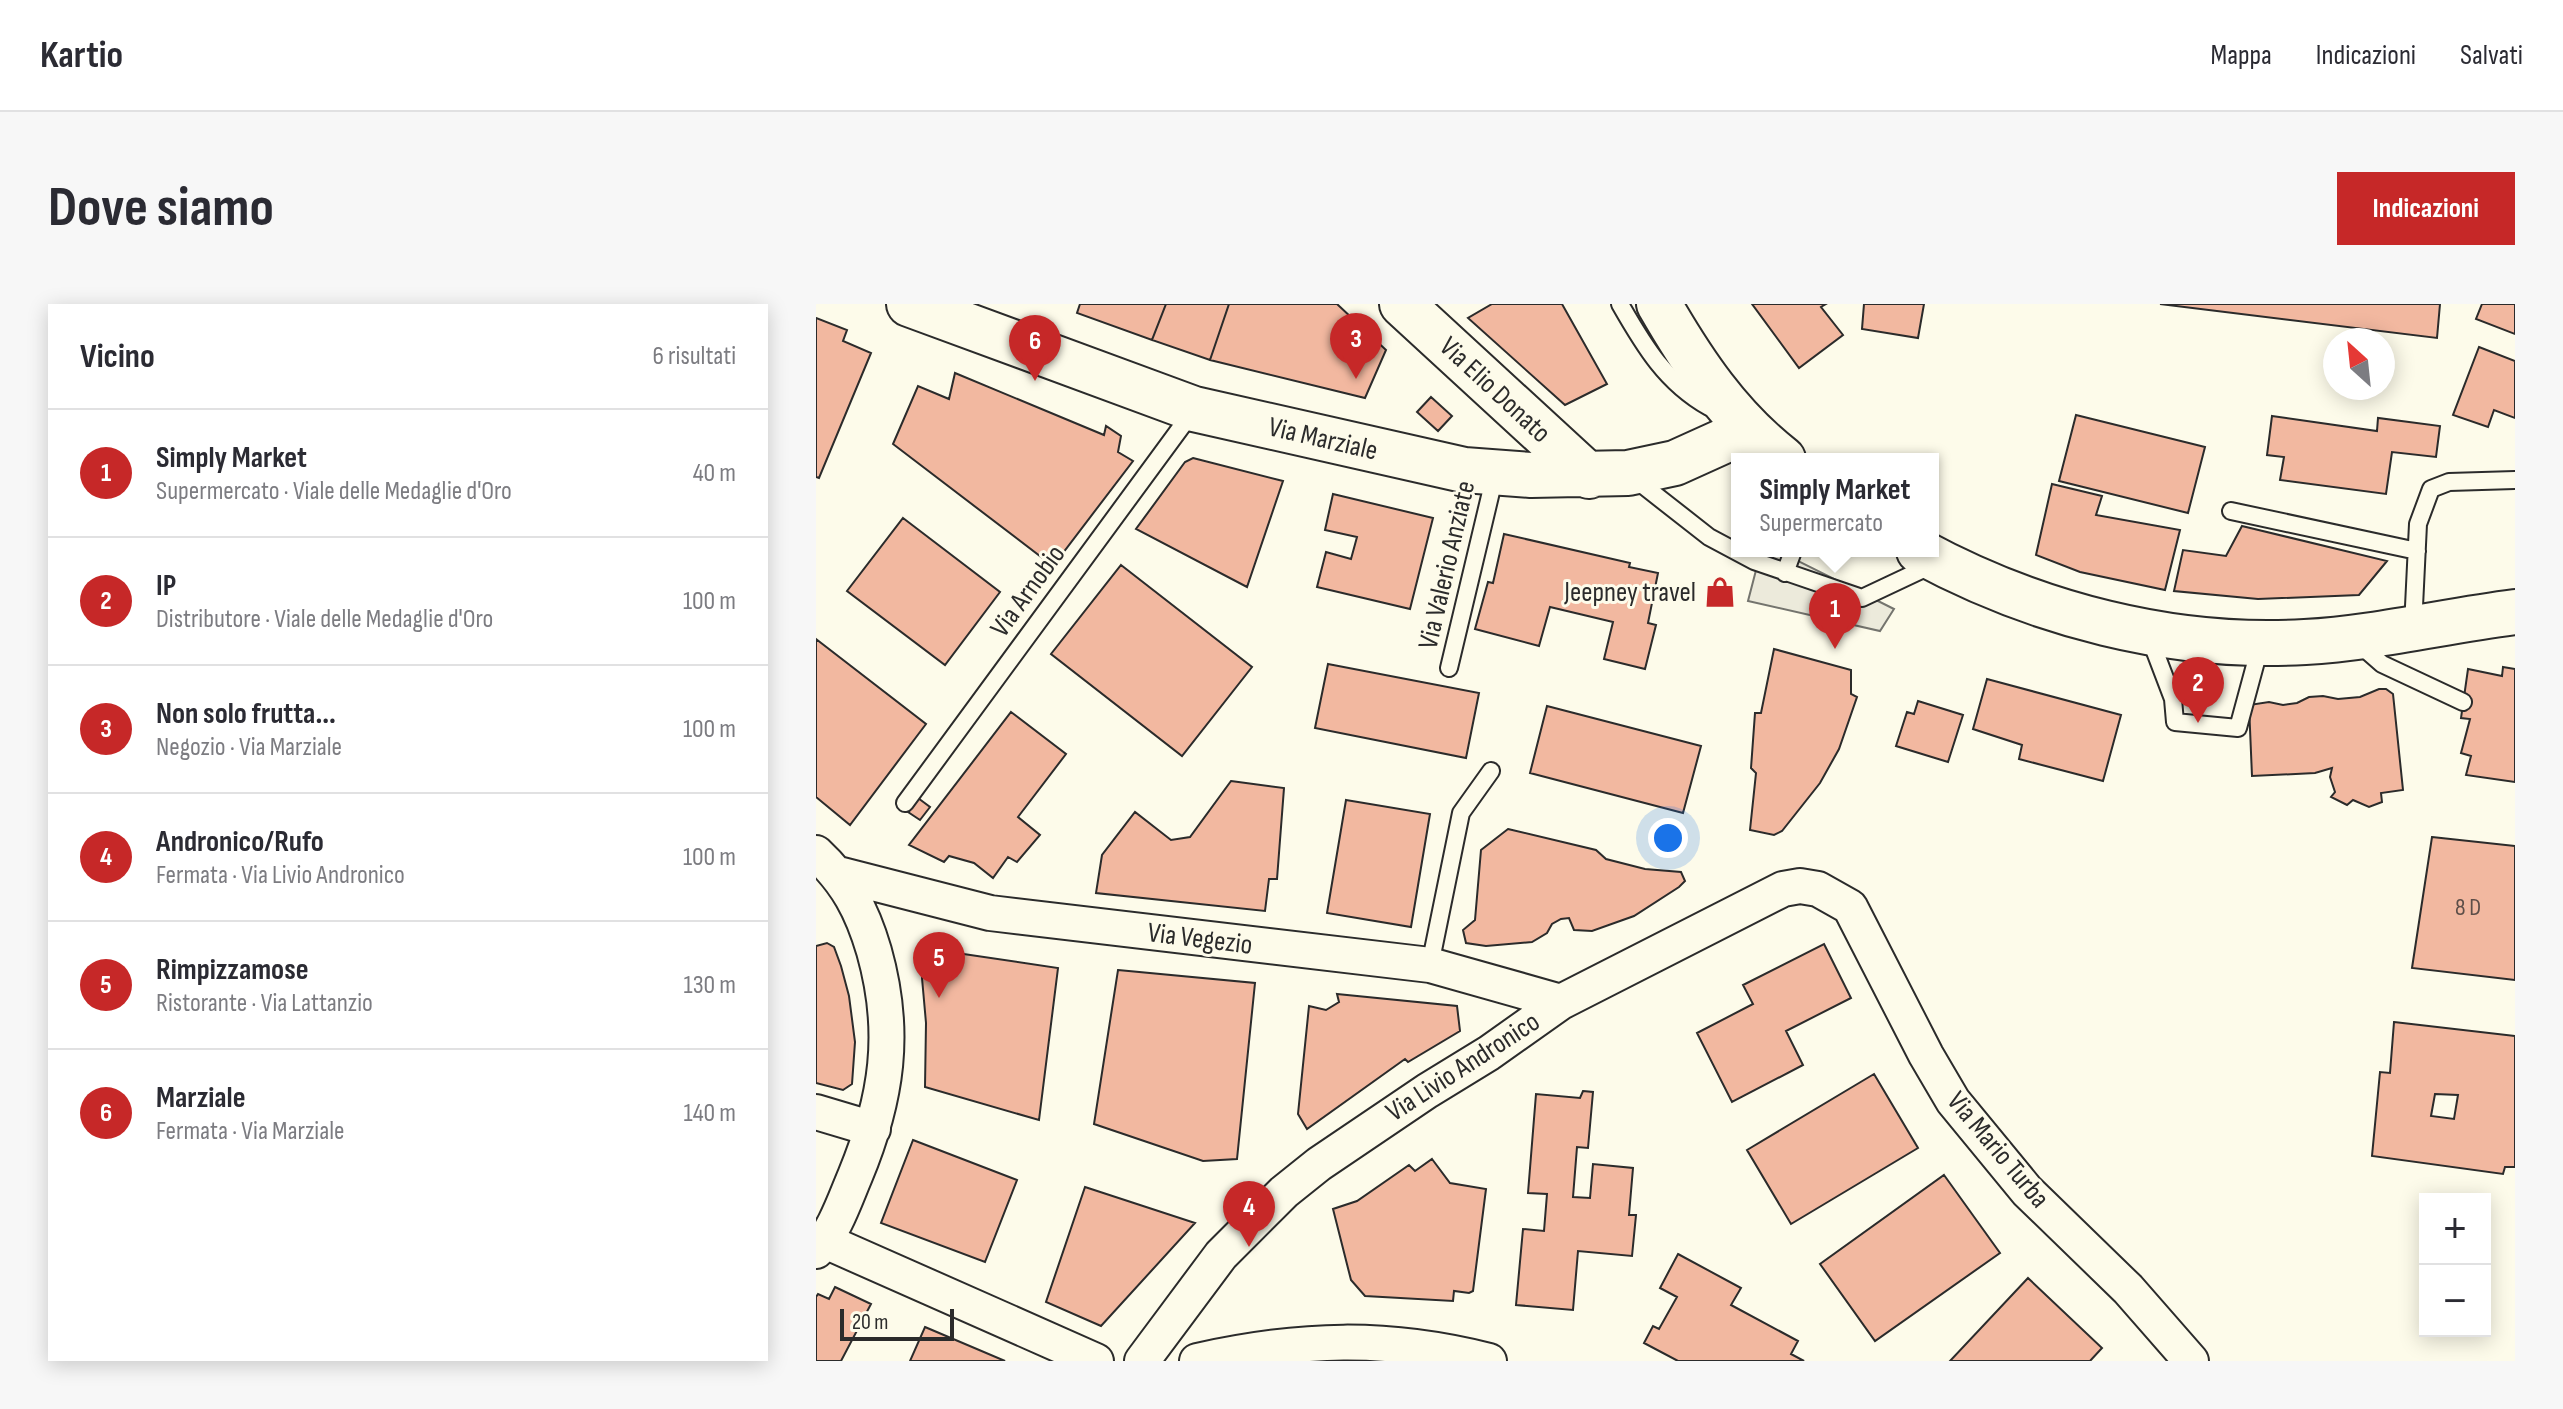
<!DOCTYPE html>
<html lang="it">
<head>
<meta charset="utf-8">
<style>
  body { margin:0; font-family:"Sofia Sans Condensed",sans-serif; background:#f7f7f7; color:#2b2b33 }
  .controls { position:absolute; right:24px; bottom:24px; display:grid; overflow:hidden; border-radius:0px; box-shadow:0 4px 20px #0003 }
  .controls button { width:72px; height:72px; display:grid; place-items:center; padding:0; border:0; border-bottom:2px solid #e1e1e2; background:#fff; color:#2b2b33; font:40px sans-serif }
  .compass { position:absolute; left:1507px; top:24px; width:72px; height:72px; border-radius:50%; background:#fff; box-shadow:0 4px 20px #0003; rotate:333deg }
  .scale { position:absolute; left:24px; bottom:20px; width:114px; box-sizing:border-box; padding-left:8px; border:4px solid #2b2b2b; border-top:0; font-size:22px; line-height:28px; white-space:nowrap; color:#2b2b2b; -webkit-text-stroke:6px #fdfbea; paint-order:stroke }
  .you { position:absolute; left:852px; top:534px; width:28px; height:28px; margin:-20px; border:6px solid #fff; border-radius:50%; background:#1a73e8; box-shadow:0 0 0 12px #1a73e833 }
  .badge { display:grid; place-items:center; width:52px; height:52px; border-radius:50%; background:#c62828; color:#fff; font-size:26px; font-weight:700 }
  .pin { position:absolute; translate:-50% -66px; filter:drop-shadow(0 2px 4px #0008) }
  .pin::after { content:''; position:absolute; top:42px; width:28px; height:24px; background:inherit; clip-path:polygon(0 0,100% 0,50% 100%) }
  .popup { position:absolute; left:915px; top:149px; width:208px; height:104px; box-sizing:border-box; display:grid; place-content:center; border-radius:0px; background:#fff; filter:drop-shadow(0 2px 6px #0005); font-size:26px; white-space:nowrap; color:#7c7c81 }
  .popup b { font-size:30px; color:#2b2b33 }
  .popup::after { content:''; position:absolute; left:50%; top:100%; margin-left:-16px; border:16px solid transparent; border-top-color:#fff }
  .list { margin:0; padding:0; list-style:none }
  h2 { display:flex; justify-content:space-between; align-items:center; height:104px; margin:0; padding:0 32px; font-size:34px }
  h2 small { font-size:26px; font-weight:400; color:#7c7c81 }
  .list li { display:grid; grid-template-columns:52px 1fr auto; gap:24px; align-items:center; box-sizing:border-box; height:128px; padding:0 32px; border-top:2px solid #e1e1e2 }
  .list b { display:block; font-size:30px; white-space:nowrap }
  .list p { margin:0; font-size:26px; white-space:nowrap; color:#7c7c81 }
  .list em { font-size:26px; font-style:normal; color:#7c7c81 }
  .map { position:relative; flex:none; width:1699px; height:1057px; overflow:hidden; border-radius:0px }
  header { display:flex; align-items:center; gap:48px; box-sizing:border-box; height:112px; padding:0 40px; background:#fff; border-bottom:2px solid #e1e1e2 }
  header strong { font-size:38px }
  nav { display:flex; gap:44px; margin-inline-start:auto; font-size:28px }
  .intro { display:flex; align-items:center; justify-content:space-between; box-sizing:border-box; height:192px; padding:0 48px }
  h1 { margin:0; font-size:56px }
  .button { padding:20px 36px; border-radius:0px; background:#c62828; color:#fff; font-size:28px; font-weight:700 }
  main { display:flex; gap:48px; padding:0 48px }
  aside { flex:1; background:#fff; border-radius:0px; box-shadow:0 4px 20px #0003 }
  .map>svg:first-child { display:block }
  .parking { fill:#eceadb; stroke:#74746e; stroke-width:2 }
  .building { fill:#f2b8a0; stroke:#2b2b2b; stroke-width:2; fill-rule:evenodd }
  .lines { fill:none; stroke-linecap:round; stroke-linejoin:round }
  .lane-casing { stroke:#2b2b2b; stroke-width:20 }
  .street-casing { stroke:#2b2b2b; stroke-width:38 }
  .secondary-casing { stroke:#2b2b2b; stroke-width:48 }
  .lane { stroke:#fdfbea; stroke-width:16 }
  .street { stroke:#fdfbea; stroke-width:34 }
  .secondary { stroke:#fdfbea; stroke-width:44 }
  .labels { text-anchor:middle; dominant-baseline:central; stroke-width:6; stroke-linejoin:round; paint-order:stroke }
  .number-label { font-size:24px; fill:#5d4e48 }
  .street-label { font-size:28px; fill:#2b2b2b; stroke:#fdfbea }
  .poi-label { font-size:28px; fill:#2b2b2b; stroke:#fdfbea; text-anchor:end }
</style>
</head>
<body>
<header>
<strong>Kartio</strong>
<nav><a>Mappa</a><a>Indicazioni</a><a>Salvati</a></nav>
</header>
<div class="intro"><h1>Dove siamo</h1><a class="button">Indicazioni</a></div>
<main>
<aside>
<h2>Vicino<small>6 risultati</small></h2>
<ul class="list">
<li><span class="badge">1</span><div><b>Simply Market</b><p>Supermercato · Viale delle Medaglie d'Oro</p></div><em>40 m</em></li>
<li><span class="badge">2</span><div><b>IP</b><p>Distributore · Viale delle Medaglie d'Oro</p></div><em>100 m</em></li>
<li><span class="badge">3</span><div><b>Non solo frutta...</b><p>Negozio · Via Marziale</p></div><em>100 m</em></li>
<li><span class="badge">4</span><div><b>Andronico/Rufo</b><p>Fermata · Via Livio Andronico</p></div><em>100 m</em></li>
<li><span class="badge">5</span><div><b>Rimpizzamose</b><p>Ristorante · Via Lattanzio</p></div><em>130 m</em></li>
<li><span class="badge">6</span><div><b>Marziale</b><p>Fermata · Via Marziale</p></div><em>140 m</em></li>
</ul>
</aside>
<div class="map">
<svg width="1699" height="1057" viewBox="0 0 1699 1057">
  <rect width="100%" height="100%" fill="#fdfbea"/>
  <path class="parking" d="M945,247H962L1078,305L1064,327L932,297Z"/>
  <path class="building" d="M264,0H350L336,36L261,9Z
    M350,0H413L394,56L336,36Z
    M413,0H521L570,46L549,94L394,56Z
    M676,0H746L791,80L749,101L652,14Z
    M936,0H1010L1005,3L1027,31L983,64Z
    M1048,0H1108L1102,34L1046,25Z
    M1344,0H1624L1621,34Z
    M1666,0H1699V30L1660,15Z
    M0,14L31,26L27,37L55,49L3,174L0,173Z
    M1663,43L1699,57V114L1678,106L1672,123L1637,111Z
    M139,69L288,131L290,122L305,132L302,148L317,157L237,262L77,140L102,82L133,95Z
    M615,93L636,112L622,127L601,108Z
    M1260,111L1389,143L1372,209L1243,177Z
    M1456,112L1561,127L1562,114L1624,122L1620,153L1576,148L1570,190L1464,176L1468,153L1451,151Z
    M377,154L467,177L431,283L320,225L369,158Z
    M1236,180L1286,192L1280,211L1364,226L1349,286L1264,268L1220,251Z
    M517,190L617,214L594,305L501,283L510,248L535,255L541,233L509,226Z
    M87,214L184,288L129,361L31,287Z
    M1426,222L1571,257L1543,291L1442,295L1358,287L1367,246L1410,252Z
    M688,230L814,259L813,263L842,269L832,319L840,321L829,365L788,355L797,318L734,303L723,342L659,325L672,278L677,279Z
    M305,261L436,363L366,452L235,350Z
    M0,335L110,420L34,521L0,493Z
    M958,345L1035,366V390L1041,393L1023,445L1004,479L966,527L958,531L934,526L940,469L935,464L939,409H945Z
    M512,360L663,389L650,454L499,424Z
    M1687,363L1699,365V478L1650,471L1655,452L1645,449L1654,415L1645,414L1652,365L1686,372Z
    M1171,375L1305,411L1287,477L1203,455L1206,441L1157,425Z
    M1563,385H1570L1577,390L1587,486L1565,489L1566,498L1553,503L1537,496L1531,501L1515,493L1519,488L1514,473L1516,464L1499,469L1436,472L1433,401L1453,398L1467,401L1481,399L1493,393L1507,392L1522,395L1544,393Z
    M1102,397L1147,411L1132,458L1080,442L1091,408L1098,410Z
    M731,402L885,442L867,509L714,469Z
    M195,408L250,450L202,513L224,531L201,558L192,553L177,574L158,559L133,552L128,558L93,541Z
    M415,477L468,484L461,575H453L449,607L280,589L286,551L319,508L355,536L374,533Z
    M102,494L114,503L104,516L92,508Z
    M530,496L614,510L595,623L511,609Z
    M692,525L780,546L790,555L829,565L865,568L869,577L863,583L818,612L776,627L758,626L753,614L745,615L736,620L731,629L716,638L670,642L650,639L647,626L659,616L665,546Z
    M1616,533L1699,542V676L1596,664Z
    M11,639L18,643L25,662L33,692L39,738L36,780L27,786L0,779V642Z
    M1008,640L1035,694L970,727L987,761L916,798L881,729L937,700L927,681Z
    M134,648L242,664L223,816L109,783L110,719L106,674Z
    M302,666L439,679L421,855L387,857L278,820Z
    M521,690L641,702L644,727L592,758L589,755L491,825L482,810L493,702L510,706L523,698Z
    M1578,718L1699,732V863H1689L1687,870L1556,852L1564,768L1574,769ZM1619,790L1642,791L1638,815L1615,812Z
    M1058,770L1102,844L975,920L931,846Z
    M767,787L777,788L772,844L761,843L757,893L774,894L777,860L817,864L813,911H820L816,952L762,947L757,1006L700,1001L707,925L728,927L731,890L712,889L720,790L764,794Z
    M97,836L201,876L169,958L65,919Z
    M616,855L634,879L670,885L657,987L653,989L638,987L637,997L549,992L535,976L517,905L541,897L593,861L599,867Z
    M1128,871L1184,949L1059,1037L1004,960Z
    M269,883L379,919L285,1022L230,998Z
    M862,950L925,984L915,1001L982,1037L975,1050L988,1057H862L828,1039L837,1022L843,1025L861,993L844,984Z
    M1212,974L1286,1044L1274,1057H1134Z
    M19,983L55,1000L25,1057H0V993L2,990L13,995Z
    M109,1023L189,1057H94Z"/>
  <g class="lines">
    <defs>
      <path id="lane" d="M804,0C828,42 850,79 893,103
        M819,175L893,233L938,257L1046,294L1116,261
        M1415,207L1601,247
        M969,269L977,247
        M1597,323L1602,220L1615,185L1633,178L1699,176
        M1333,332L1357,395L1359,418L1422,424L1445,339
        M1542,339L1566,360L1647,398
        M633,364L679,171
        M89,499L377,107
        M614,661L645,509L675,467"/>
      <path id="street" d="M0,549C31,578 46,606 58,647C81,728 71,795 39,872C28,898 19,926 0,947
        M22,570L174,609L614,661L745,698
        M0,808L57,825
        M9,937L280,1057
        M326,1057L405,951L468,888L503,860L611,787L673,749L745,698L967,585L984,582L1002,585L1034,603L1110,751L1137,797L1211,887L1312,985L1375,1057
        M381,1057C485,1034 570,1031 673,1057"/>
      <path id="secondary" d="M93,0L378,105L648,166L715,171L812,169L859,159L932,126
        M586,0L773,172
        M843,0C877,59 913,113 967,155
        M1103,247C1219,310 1356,346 1489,338C1559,334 1629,317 1699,308"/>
    </defs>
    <use href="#lane" class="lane-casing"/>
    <use href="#street" class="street-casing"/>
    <use href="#secondary" class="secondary-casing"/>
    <use href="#lane" class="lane"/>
    <use href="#street" class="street"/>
    <use href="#secondary" class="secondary"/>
  </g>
  <defs>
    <symbol id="shop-bare" viewBox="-9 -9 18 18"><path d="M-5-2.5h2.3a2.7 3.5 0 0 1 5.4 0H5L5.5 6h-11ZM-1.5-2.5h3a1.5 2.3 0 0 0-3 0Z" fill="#c62828" stroke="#fdfbea" stroke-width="2.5" paint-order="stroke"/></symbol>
  </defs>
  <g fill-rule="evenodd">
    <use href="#shop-bare" x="882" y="266" width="44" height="44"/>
  </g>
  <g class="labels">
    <g class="number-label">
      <text x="1652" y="603">8 D</text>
    </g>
    <g class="street-label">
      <text transform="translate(679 86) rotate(43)">Via Elio Donato</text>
      <text transform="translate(507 135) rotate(13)">Via Marziale</text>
      <text transform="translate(631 261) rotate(-77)">Via Valerio Anziate</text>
      <text transform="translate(212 287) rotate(-54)">Via Arnobio</text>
      <text transform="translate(384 635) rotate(7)">Via Vegezio</text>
      <text transform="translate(647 763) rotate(-33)">Via Livio Andronico</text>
      <text transform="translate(1182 846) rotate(50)">Via Mario Turba</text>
    </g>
    <g class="poi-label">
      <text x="880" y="288">Jeepney travel</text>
    </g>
  </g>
</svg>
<div class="controls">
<button>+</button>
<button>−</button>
</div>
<svg class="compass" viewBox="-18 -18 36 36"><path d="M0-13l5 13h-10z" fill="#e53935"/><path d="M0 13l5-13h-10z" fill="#7c7c81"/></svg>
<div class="scale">20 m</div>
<div class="you"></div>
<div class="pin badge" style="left:1019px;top:345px">1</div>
<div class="popup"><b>Simply Market</b>Supermercato</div>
<div class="pin badge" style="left:1382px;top:419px">2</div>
<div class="pin badge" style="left:540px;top:75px">3</div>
<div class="pin badge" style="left:433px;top:943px">4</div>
<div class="pin badge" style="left:123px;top:694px">5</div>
<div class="pin badge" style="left:219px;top:77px">6</div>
</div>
</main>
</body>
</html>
